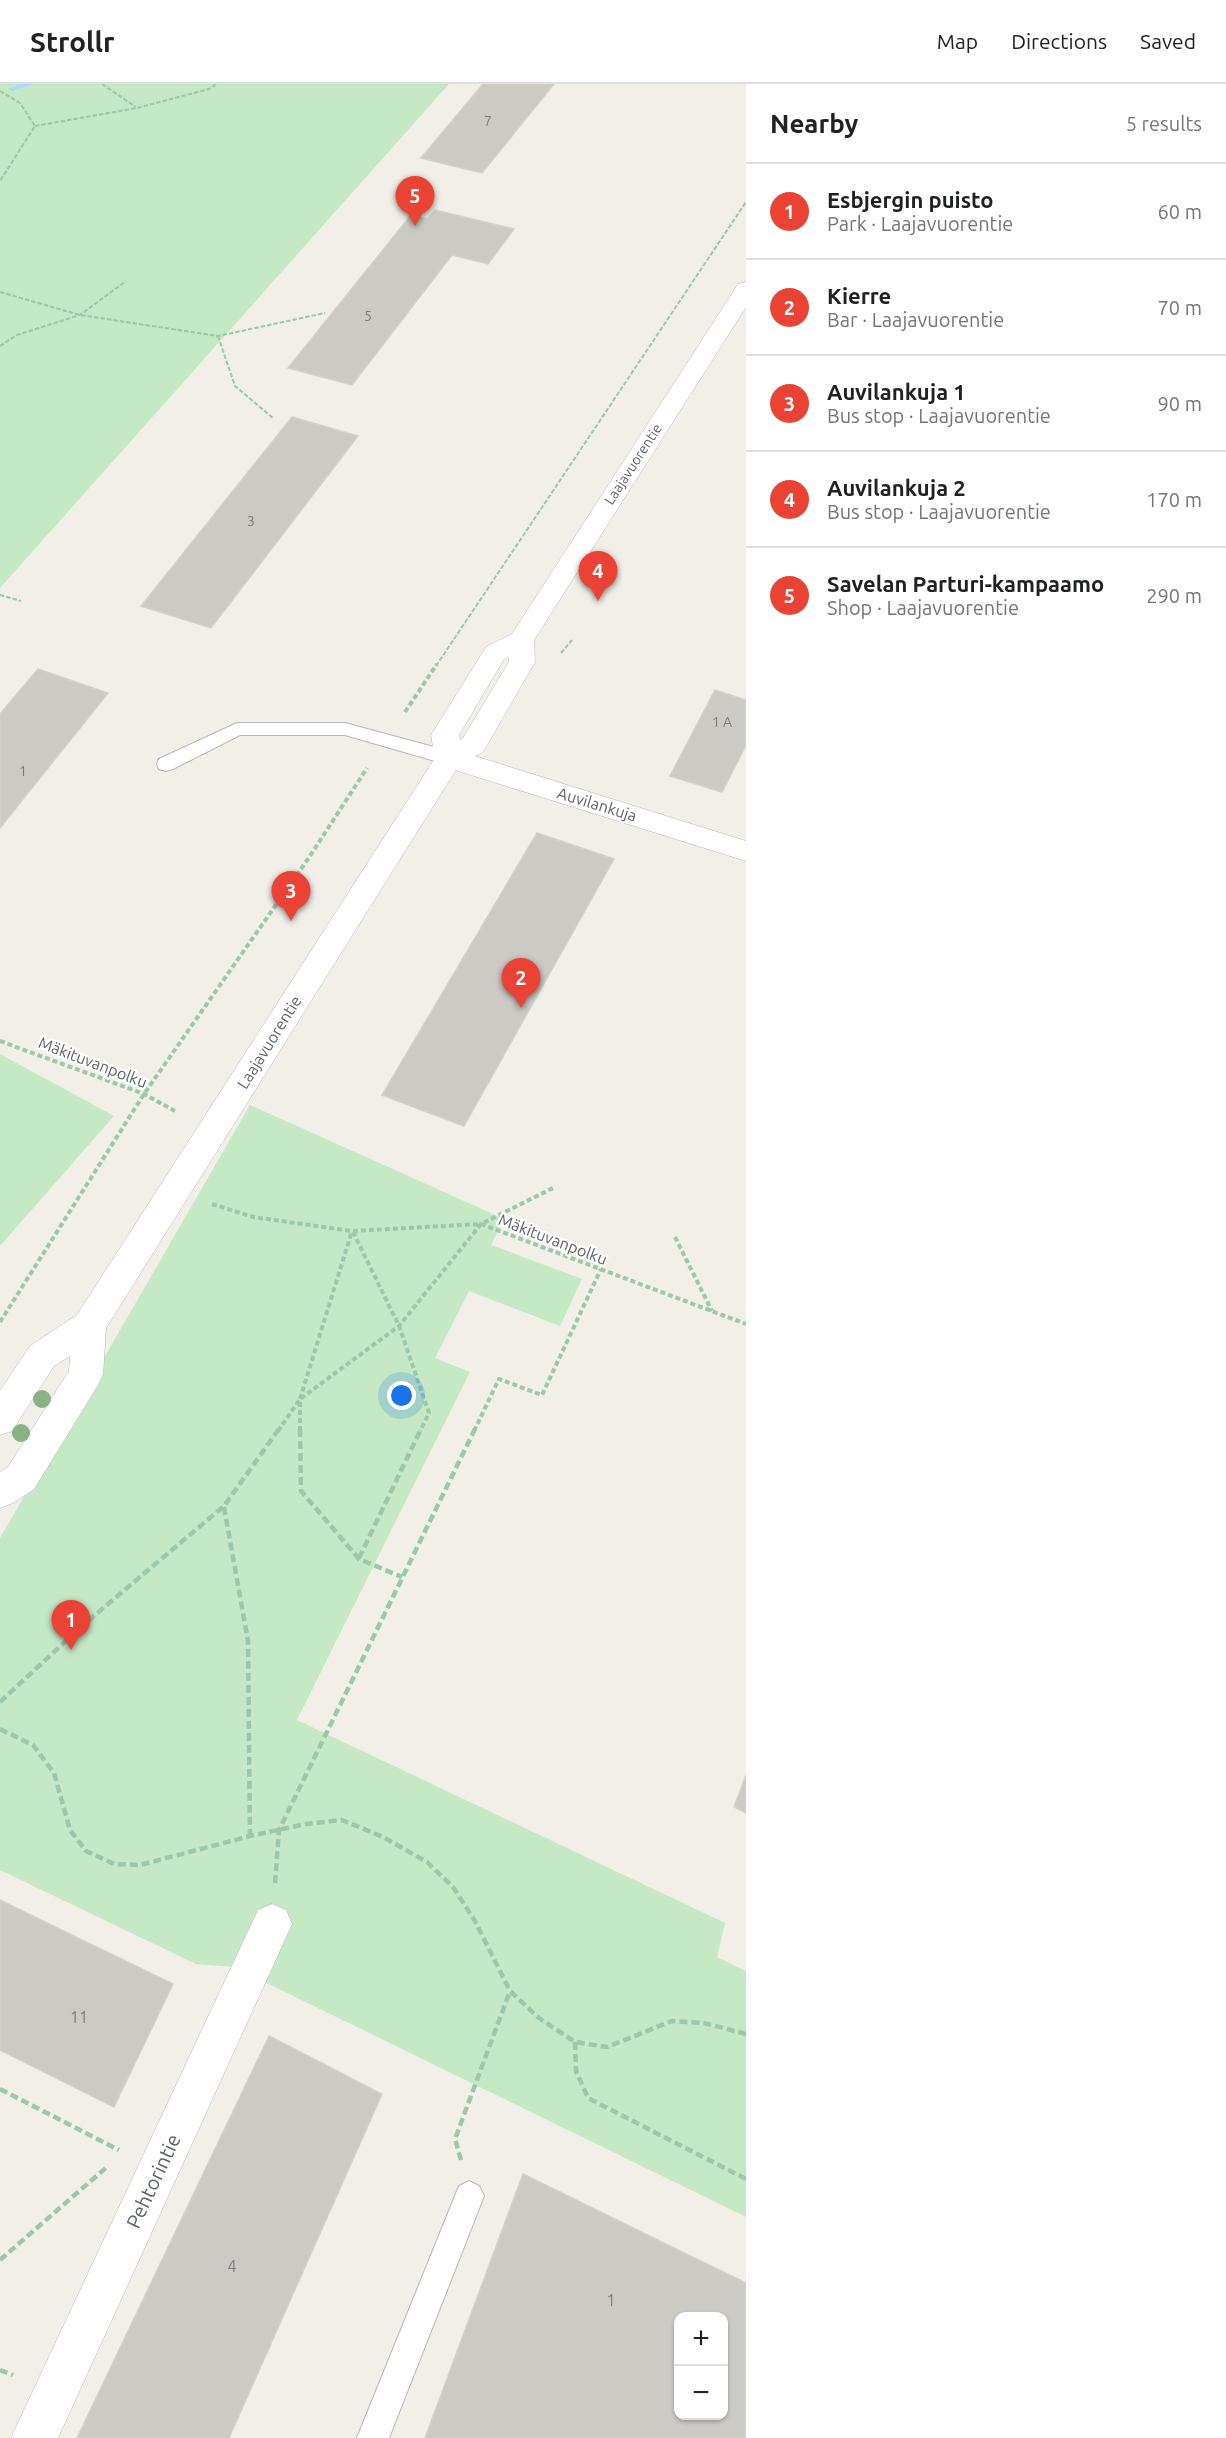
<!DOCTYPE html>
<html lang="en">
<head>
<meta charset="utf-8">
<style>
  body { margin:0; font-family:Ubuntu,sans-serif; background:#f2f2f2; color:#202124 }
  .controls { position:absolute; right:18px; bottom:18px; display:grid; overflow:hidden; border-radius:12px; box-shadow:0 2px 4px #0004 }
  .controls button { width:54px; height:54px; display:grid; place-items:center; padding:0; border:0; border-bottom:2px solid #e0e0e0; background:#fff; color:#202124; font:30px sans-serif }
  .you { position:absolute; left:402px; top:1312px; width:21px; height:21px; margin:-15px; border:4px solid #fff; border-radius:50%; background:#1a73e8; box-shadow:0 0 0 9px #1a73e833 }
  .badge { display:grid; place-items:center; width:39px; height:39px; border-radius:50%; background:#ea4335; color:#fff; font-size:20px; font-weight:700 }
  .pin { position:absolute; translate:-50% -50px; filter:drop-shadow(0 2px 3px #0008) }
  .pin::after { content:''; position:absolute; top:32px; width:21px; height:18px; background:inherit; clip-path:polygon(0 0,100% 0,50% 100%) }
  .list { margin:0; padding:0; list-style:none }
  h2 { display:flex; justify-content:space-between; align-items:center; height:78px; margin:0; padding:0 24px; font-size:26px }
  h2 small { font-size:20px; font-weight:400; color:#757577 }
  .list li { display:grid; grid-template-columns:39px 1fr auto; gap:18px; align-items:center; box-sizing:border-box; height:96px; padding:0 24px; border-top:2px solid #e0e0e0 }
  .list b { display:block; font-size:22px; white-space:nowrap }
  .list p { margin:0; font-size:20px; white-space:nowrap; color:#757577 }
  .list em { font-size:20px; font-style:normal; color:#757577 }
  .map { position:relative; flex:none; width:746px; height:2354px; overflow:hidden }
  header { display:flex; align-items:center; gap:36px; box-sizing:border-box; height:84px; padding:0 30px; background:#fff; border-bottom:2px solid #e0e0e0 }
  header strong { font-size:28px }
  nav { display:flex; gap:33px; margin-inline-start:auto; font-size:21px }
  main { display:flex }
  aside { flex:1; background:#fff }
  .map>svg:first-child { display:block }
  .green { fill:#c5e8c5 }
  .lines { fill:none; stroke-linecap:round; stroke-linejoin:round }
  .stream { fill:#aadaff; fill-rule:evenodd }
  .building { fill:#cccac5; stroke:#d6d1c6; stroke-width:1.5; fill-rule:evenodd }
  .lane-casing { stroke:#b5b8bc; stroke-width:2 }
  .street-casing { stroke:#b5b8bc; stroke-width:1 }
  .secondary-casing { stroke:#b6babf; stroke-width:1 }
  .path-far2 { stroke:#9cc7a9; stroke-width:2; stroke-dasharray:4.5 2; stroke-linecap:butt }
  .path-far1 { stroke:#9cc7a9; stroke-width:4; stroke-dasharray:5 3; stroke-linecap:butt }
  .path { stroke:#9cc7a9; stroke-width:4.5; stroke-dasharray:8 4; stroke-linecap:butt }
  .lane { fill:#fff; fill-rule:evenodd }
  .street { fill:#fff; fill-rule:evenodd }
  .secondary { fill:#fff; fill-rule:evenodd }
  .tree { fill:#89b387 }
  .labels { text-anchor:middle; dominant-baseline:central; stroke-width:4.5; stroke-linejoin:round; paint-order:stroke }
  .number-label { font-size:14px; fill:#7a7d7f }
  .far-street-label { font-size:14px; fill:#5f6368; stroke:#fff }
  .street-label { font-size:16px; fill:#5f6368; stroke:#fff }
  .near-number-label { font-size:16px; fill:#7a7d7f }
  .near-street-label { font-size:20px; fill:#5f6368; stroke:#fff }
</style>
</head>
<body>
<header>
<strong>Strollr</strong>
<nav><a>Map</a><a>Directions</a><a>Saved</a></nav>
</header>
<main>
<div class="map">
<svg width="746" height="2354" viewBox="0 0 746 2354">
  <rect width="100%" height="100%" fill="#f1efe8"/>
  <path class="green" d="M0,0H449L0,504Z
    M0,970L114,1032L0,1162Z
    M250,1021L504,1135L491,1161L582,1195L560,1242L469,1207L435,1274L470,1288L297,1636L725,1839L717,1873L746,1887V2133L234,1883L196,1880L0,1786V1454Z"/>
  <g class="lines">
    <path class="stream" d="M21,0H34L12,7L8,5Z"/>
  </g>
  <path class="building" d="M483,0H554L482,89L421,74Z
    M435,126L514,145L488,180L452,171L352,301L288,284L411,131L427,135Z
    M292,333L358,352L211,544L141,522Z
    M38,585L108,609L0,744V630Z
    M715,606L746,616V661L722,708L670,692Z
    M537,749L614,775L464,1042L382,1011Z
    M746,1691V1729L734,1723Z
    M0,1816L173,1900L114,2023L0,1966Z
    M269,1952L382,2010L229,2354H77Z
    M523,2090L746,2199V2354H425ZM678,2232H724V2332H678Z"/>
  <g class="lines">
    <defs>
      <path id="lane" d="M237,639H345L456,669L458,674L456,679L449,681L345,651H240L173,685L166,687L159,685L157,680L159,675Z
        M469,2097L479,2102L484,2112L389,2354H357L459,2102Z"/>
      <path id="street" d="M449,664L746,757V777L439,681L435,674L439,667Z
        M272,1820L286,1826L292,1840L58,2354H11L258,1826Z"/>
      <path id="secondary" d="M746,198V223L534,556L535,578L483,668L459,681L106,1244L103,1290L98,1301L34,1405L13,1419L0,1424V1388L8,1383L69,1287L70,1272L54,1282L12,1347L0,1351V1307L30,1262L77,1231L435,674L431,651L486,563L512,550L735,205L738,200ZM509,573V578L463,654L460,656L459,651L504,575Z"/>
    </defs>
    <use href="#lane" class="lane-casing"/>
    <use href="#street" class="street-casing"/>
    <use href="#secondary" class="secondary-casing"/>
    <path class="path-far2" d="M102,0L136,23
      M0,7L20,19L35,42L0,97
      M35,42L137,24L209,5L216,0
      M0,208L80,231L218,252L325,229
      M218,252L235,302L273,334
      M0,262L17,251L80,231L126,197
      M0,511L21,517
      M561,569L572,556
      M436,582L746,118"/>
    <path class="path-far1" d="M405,628L437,580
      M0,957L144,1010L175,1027
      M212,1120L253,1133L352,1147L481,1140L746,1240
      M353,1148L399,1242L429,1329L420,1347
      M675,1153L712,1227
      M0,1238L144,1010L310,772L367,684
      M278,1347L300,1315L399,1242L481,1140L555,1103
      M300,1347V1315L352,1147
      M474,1347L499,1295L542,1311L601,1185"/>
    <path class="path" d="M300,1345L301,1407L359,1475L402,1493
      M224,1423L248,1557L250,1752
      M359,1474L421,1345
      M0,1618L82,1542L224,1422L279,1345
      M0,1645L33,1661L54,1689L70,1746L86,1767L114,1780L140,1781L250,1752L306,1740L342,1736L383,1753L427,1778L453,1803L475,1837L510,1907L539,1934L575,1958L607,1963L672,1937L704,1939L746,1950
      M275,1799L279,1746L475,1345
      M575,1958L576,1987L588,2014L746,2095
      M0,2005L119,2066
      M461,2076L455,2055L510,1907
      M0,2176L108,2082
      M0,2286L13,2291"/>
    <use href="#lane" class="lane"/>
    <use href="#street" class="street"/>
    <use href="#secondary" class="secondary"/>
  </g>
  <g class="tree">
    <circle cx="42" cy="1315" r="9"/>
    <circle cx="21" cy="1349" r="9"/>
  </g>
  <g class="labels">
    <g class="number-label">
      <text x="488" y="37">7</text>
      <text x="368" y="232">5</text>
      <text x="251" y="437">3</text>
      <text x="722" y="638">1 A</text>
      <text x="23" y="687">1</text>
    </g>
    <g class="far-street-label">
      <text transform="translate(633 380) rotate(-57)">Laajavuorentie</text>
    </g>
    <g class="street-label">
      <text transform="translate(597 720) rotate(17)">Auvilankuja</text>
      <text transform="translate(269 958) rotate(-58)">Laajavuorentie</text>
      <text transform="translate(93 978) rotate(21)">Mäkituvanpolku</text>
      <text transform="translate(553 1155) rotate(21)">Mäkituvanpolku</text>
    </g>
    <g class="near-number-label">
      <text x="79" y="1933">11</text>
      <text x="232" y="2182">4</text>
      <text x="611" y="2216">1</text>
    </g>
    <g class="near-street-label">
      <text transform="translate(153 2097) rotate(-65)">Pehtorintie</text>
    </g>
  </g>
</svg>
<div class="controls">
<button>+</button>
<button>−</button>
</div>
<div class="you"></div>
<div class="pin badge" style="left:71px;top:1566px">1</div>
<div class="pin badge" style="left:521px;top:924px">2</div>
<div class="pin badge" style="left:291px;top:837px">3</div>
<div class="pin badge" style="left:598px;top:517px">4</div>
<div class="pin badge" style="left:415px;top:142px">5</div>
</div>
<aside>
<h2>Nearby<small>5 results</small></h2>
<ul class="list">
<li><span class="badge">1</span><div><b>Esbjergin puisto</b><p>Park · Laajavuorentie</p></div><em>60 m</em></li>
<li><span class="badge">2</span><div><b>Kierre</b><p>Bar · Laajavuorentie</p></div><em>70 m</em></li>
<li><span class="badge">3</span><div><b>Auvilankuja 1</b><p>Bus stop · Laajavuorentie</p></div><em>90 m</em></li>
<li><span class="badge">4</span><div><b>Auvilankuja 2</b><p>Bus stop · Laajavuorentie</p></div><em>170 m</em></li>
<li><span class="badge">5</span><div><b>Savelan Parturi-kampaamo</b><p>Shop · Laajavuorentie</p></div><em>290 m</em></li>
</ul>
</aside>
</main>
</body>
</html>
